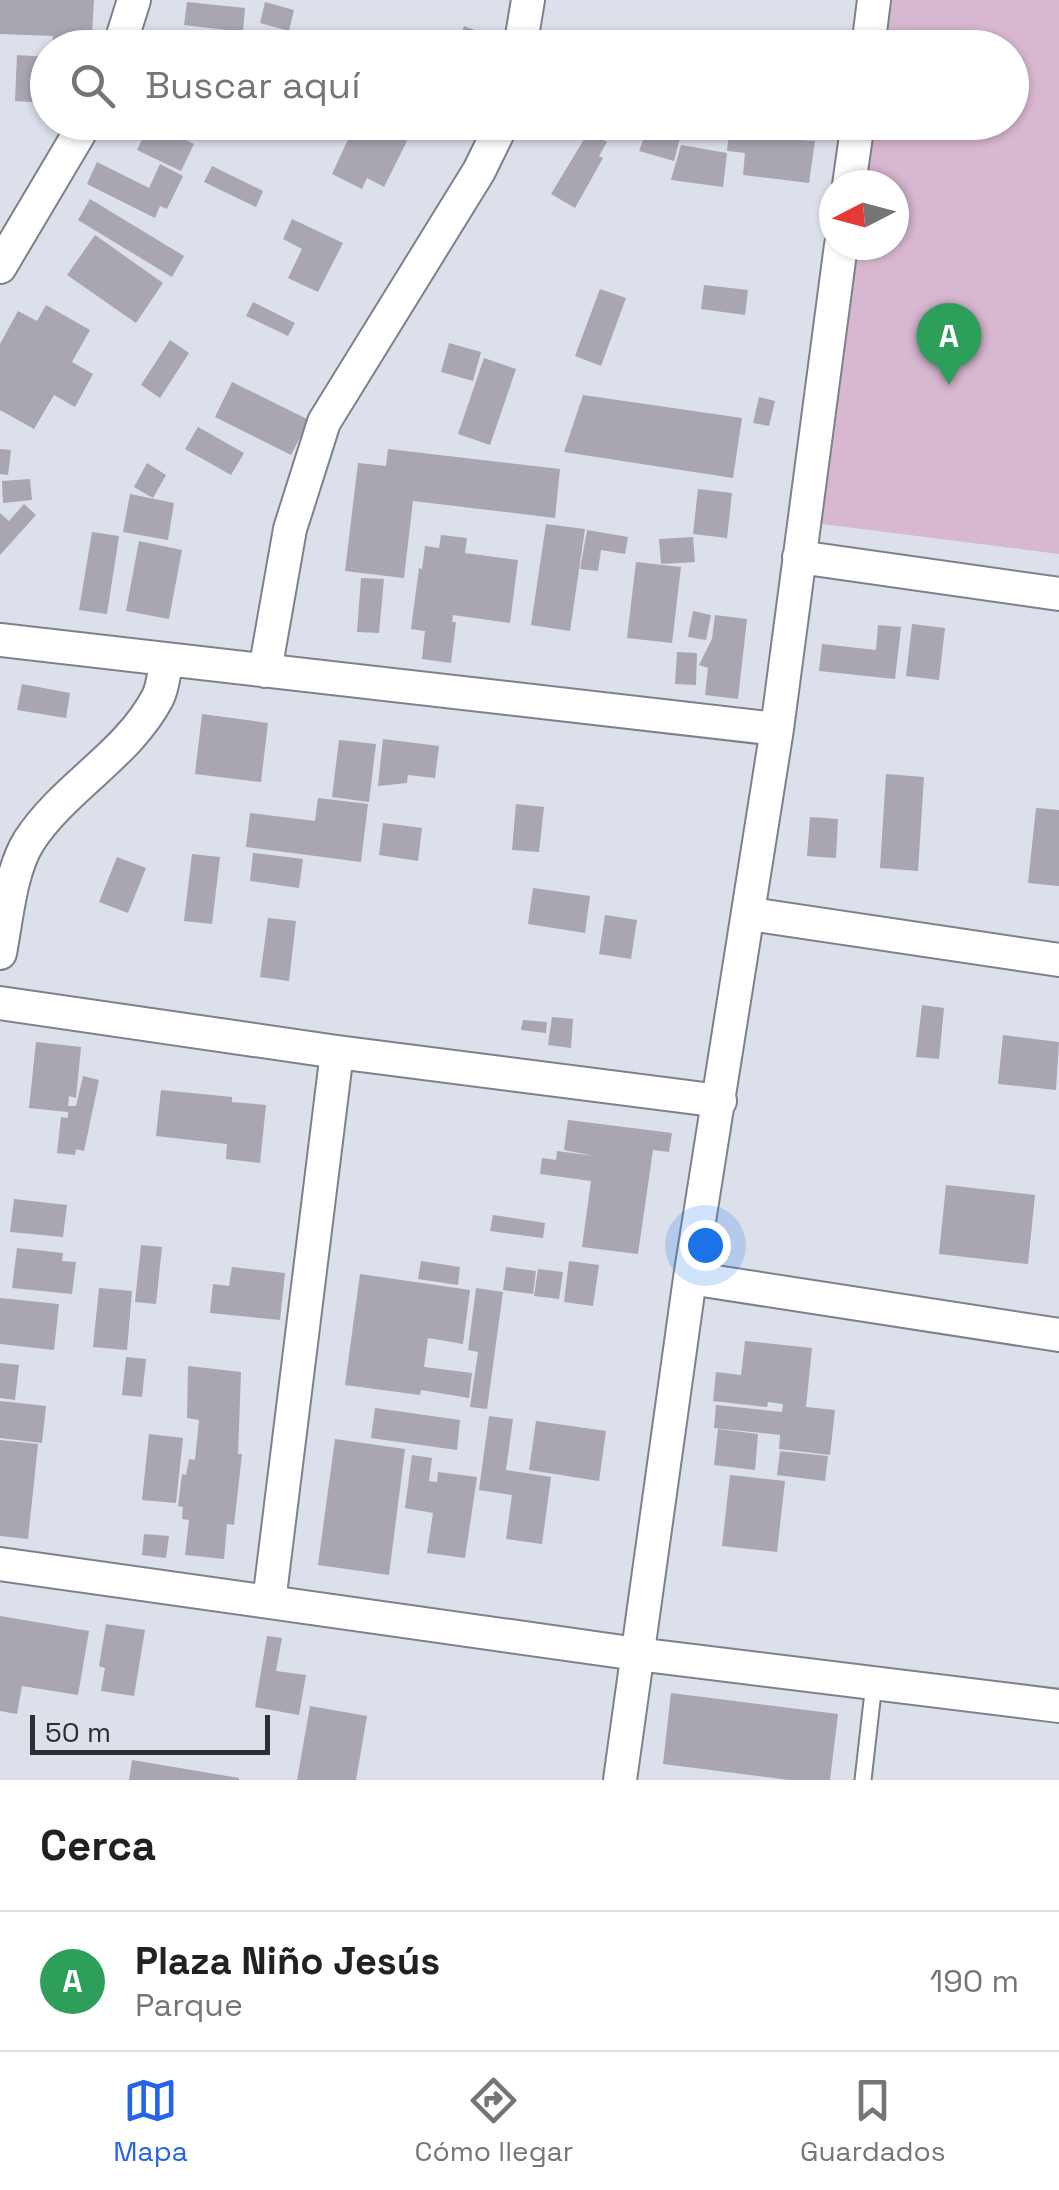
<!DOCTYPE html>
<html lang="es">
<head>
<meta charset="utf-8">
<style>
  body { margin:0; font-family:"Space Grotesk",sans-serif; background:#f6f6f6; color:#202124 }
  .compass { position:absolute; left:819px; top:170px; width:90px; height:90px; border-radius:50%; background:#fff; box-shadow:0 2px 8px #0004; rotate:264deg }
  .scale { position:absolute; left:30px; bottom:25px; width:240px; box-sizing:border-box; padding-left:10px; border:5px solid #2c2e32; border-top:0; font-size:28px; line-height:35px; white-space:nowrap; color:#2c2e32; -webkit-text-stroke:8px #dbe0eb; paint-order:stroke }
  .you { position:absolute; left:705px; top:1245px; width:35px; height:35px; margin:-25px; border:8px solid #fff; border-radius:50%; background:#1a73e8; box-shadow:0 0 0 15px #1a73e833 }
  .badge { display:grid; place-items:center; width:65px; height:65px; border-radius:50%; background:#2563eb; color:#fff; font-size:32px; font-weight:700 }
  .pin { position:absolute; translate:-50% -82px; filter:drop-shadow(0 2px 5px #0008) }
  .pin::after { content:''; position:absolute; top:52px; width:35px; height:30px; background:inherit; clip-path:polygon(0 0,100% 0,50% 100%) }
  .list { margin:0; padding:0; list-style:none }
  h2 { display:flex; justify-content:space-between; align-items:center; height:130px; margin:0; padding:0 40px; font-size:42px }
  h2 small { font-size:32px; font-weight:400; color:#757577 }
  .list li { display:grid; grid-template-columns:65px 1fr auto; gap:30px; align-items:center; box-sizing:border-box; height:140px; padding:0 40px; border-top:2px solid #e0e0e0 }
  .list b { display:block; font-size:38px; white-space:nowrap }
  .list p { margin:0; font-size:32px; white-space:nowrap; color:#757577 }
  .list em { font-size:32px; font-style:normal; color:#757577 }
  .icon { flex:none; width:55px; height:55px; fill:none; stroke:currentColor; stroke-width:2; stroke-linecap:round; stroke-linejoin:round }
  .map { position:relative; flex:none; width:1059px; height:1780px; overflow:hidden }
  .search { position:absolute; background:#fff; box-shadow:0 2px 8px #0004; left:30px; right:30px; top:30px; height:110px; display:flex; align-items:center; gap:25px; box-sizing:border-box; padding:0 35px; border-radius:55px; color:#757577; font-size:38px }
  .sheet { height:270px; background:#fff }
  nav { display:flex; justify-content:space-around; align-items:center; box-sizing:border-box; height:140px; border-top:2px solid #e0e0e0; background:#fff; font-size:28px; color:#757577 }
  nav a { display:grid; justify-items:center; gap:5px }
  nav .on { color:#2563eb }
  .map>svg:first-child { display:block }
  .green { fill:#d8b7d0 }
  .building { fill:#a9a5b1 }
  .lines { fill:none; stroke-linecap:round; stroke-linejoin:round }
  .lane-casing { stroke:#7d818b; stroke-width:19 }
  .street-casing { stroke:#7d818b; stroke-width:36 }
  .lane { stroke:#fff; stroke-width:15 }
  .street { stroke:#fff; stroke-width:32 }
</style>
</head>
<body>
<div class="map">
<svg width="1059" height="1780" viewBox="0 0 1059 1780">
  <rect width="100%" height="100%" fill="#dbe0eb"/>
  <path class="green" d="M886,0H1059V554L822,524L856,245H894V185H863L871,123L1012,122V48L880,47Z"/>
  <path class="building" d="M0,0H94L91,48H52L53,36L0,34Z
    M187,2L245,8L243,32L184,25Z
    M265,2L294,10L289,31L260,23Z
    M464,26L502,40L499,48H456Z
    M798,30L820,33L819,48H795Z
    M17,55L48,57L47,103L15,101Z
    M150,122L194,144L181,171L137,150Z
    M356,122H368L407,141L384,187L367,178L362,189L332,174Z
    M650,122H684L674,161L639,151Z
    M730,122L801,125L799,140L815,141L809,183L743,175L745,153L727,151Z
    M589,131L607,142L599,156L603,158L575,208L551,194Z
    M681,145L727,153L723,187L671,180Z
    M97,162L149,188L160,164L183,176L167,209L160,206L155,218L87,184Z
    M212,166L263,191L256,207L204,182Z
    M90,199L184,256L172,277L78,220Z
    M292,219L343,243L318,292L288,278L302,249L283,239Z
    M95,235L163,283L136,323L67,275Z
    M704,285L748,290L745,315L701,309Z
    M600,289L626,298L601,366L575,356Z
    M253,302L295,323L288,336L246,316Z
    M46,305L90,330L72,362L93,374L75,407L54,395L34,429L0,410V344L18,311L37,321Z
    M170,340L189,353L160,398L141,385Z
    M449,343L481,352L473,381L441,372Z
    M484,358L516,369L490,445L458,434Z
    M232,382L309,420L291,455L215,417Z
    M583,395L742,418L733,478L564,452Z
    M759,397L775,401L769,426L753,423Z
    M198,427L244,453L231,475L185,449Z
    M0,449L11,450L8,475L0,474Z
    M388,449L560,469L555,518L413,501L404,578L345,571L358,463L386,466Z
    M147,463L166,475L153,498L134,487Z
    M30,479L32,500L3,503L2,481Z
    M698,489L732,493L727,538L693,534Z
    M130,494L174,503L168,540L123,532Z
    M24,504L36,515L0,555V513L9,521Z
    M546,524L585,529L570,631L531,625Z
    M587,530L628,537L625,554L601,550L598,571L580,569Z
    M92,532L119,536L107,614L79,610Z
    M441,535L467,538L465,553L518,560L510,623L453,615L452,622H456L451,663L422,659L425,631L411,629L419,568L422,569L425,546L439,548Z
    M693,537L695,562L661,564L659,539Z
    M139,541L182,550L169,619L126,611Z
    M636,562L681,567L672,643L627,638Z
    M361,578L384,579L379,633L357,632Z
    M693,611L711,615L706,640L688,637Z
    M715,615L747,619L738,699L705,695L708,668L699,665L712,639Z
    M912,624L945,628L939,680L906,676Z
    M878,625L901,627L895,679L819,671L822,644L876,650Z
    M677,652L697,653L696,685L675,684Z
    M22,684L70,693L66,718L17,710Z
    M202,714L268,723L261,782L195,774Z
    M383,739L439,746L435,778L408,775L407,783L378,786Z
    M339,740L376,744L369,802L332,797Z
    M886,774L924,777L918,871L880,868Z
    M318,798L368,804L361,862L246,847L250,813L315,821Z
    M516,804L544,807L539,852L512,850Z
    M1036,808L1059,810V886L1028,883Z
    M810,817L838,819L836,858L807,856Z
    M383,823L422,828L418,861L379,855Z
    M253,853L303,859L299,888L250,881Z
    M192,854L220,857L212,924L184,921Z
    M117,857L146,868L128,913L99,902Z
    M533,888L590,896L585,933L528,924Z
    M605,915L637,920L631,959L599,954Z
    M268,918L296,921L289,981L260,977Z
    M922,1005L944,1008L939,1059L916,1057Z
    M552,1017L573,1019L571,1048L548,1045Z
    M523,1020L547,1022L546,1033L521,1030Z
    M1003,1035L1059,1042L1056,1090L998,1084Z
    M36,1042L81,1047L76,1098L69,1096L68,1106H76L83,1076L99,1080L84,1151L76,1149L75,1155L57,1153L61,1117L68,1118V1112L29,1108Z
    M161,1090L232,1097V1102L266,1105L260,1163L226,1159L227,1144L156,1136Z
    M568,1120L672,1133L669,1152L653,1150L638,1254L582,1247L591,1181L540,1174L542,1158L556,1160L557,1151L594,1156L564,1150Z
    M946,1185L1035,1195L1028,1264L939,1254Z
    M14,1199L67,1205L63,1237L10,1232Z
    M493,1215L545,1223L543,1238L490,1231Z
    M141,1245L162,1247L156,1304L135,1302Z
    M17,1248L63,1253L62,1261L76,1262L72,1294L12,1288Z
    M421,1261L460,1267L458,1285L418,1279Z
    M569,1261L599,1265L593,1306L564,1302Z
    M232,1267L285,1273L280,1320L210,1313L213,1284L229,1286Z
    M506,1267L536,1271L533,1294L503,1290Z
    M538,1269L563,1272L559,1299L534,1296Z
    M360,1274L470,1290L463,1344L428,1338L424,1367L472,1373L469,1398L421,1390L420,1395L345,1385Z
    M99,1288L132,1291L127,1350L93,1347Z
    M476,1288L503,1292L487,1409L470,1407L478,1352L468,1350Z
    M0,1298L59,1304L54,1350L0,1344Z
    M745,1341L812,1348L806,1407L835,1410L830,1455L779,1449L780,1435L714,1428L716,1405L782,1412L783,1404L768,1402L767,1407L713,1401L716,1372L741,1375Z
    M126,1357L146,1359L142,1397L122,1395Z
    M0,1363L19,1365L15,1400L0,1398Z
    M188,1366L241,1372L238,1454H242L234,1525L227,1524L224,1559L185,1555L189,1520L182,1519L183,1507L178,1506L182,1474L186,1475L189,1459L195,1460L199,1420L187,1418Z
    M0,1401L46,1406L42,1443L0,1438Z
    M375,1408L460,1420L457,1450L371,1438Z
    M489,1416L513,1419L506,1470L551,1477L542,1544L506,1539L512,1495L479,1490Z
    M536,1421L606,1431L599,1481L529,1470Z
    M718,1429L758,1434L755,1470L714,1465Z
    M149,1434L183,1438L176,1503L142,1500Z
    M335,1439L405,1449L389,1575L318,1565Z
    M0,1440L38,1444L28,1539L0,1536Z
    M780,1451L828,1456L825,1481L777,1475Z
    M412,1455L432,1458L429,1481L437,1482L438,1472L477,1477L465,1558L427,1553L433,1513L405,1508Z
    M730,1475L785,1481L777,1552L722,1546Z
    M144,1534L169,1536L166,1558L142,1555Z
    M0,1616L89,1631L78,1695L22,1686L17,1714L0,1711Z
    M106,1624L145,1630L134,1696L101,1691L105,1668L99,1666Z
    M267,1636L282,1638L276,1671L306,1675L299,1715L255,1707Z
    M671,1693L838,1714L830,1780H789L663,1764Z
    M310,1706L367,1716L356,1780H297Z
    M132,1760L239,1778V1780H129Z"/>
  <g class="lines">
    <defs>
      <path id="lane" d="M863,1780L874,1683"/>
      <path id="street" d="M119,48L134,0
        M520,48L528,0
        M868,48L874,0
        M849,185L858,122
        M0,267L86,122
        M799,557L1059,594
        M0,640L777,729
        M265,671L290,529L324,422L479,171L503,122
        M750,914L1059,960
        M0,953C7,917 10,872 29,841C64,787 128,755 158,697C163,687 164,671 167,660
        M0,1003L337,1052L720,1101
        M690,1278L1059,1335
        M0,1564L637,1654L1059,1706
        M269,1602L337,1052
        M620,1780L690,1278L777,729L841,245"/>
    </defs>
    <use href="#lane" class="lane-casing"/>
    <use href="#street" class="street-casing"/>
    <use href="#lane" class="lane"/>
    <use href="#street" class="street"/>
  </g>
</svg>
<svg class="compass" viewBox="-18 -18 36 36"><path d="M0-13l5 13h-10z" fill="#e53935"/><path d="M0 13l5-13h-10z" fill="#757577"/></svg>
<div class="scale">50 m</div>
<div class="you"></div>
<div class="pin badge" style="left:949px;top:385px;background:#2e9e5b">A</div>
<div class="search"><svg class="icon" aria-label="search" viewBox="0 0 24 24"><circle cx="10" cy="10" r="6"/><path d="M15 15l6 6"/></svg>Buscar aquí</div>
</div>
<section class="sheet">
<h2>Cerca<small></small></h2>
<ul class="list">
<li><span class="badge" style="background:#2e9e5b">A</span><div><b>Plaza Niño Jesús</b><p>Parque</p></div><em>190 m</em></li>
</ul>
</section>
<nav>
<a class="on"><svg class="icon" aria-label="map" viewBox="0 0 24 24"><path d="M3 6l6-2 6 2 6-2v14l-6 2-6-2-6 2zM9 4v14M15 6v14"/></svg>Mapa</a>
<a><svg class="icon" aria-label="directions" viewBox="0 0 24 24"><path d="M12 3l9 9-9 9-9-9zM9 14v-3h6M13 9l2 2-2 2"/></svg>Cómo llegar</a>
<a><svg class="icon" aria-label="saved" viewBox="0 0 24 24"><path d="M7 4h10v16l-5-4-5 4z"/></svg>Guardados</a>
</nav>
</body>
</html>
